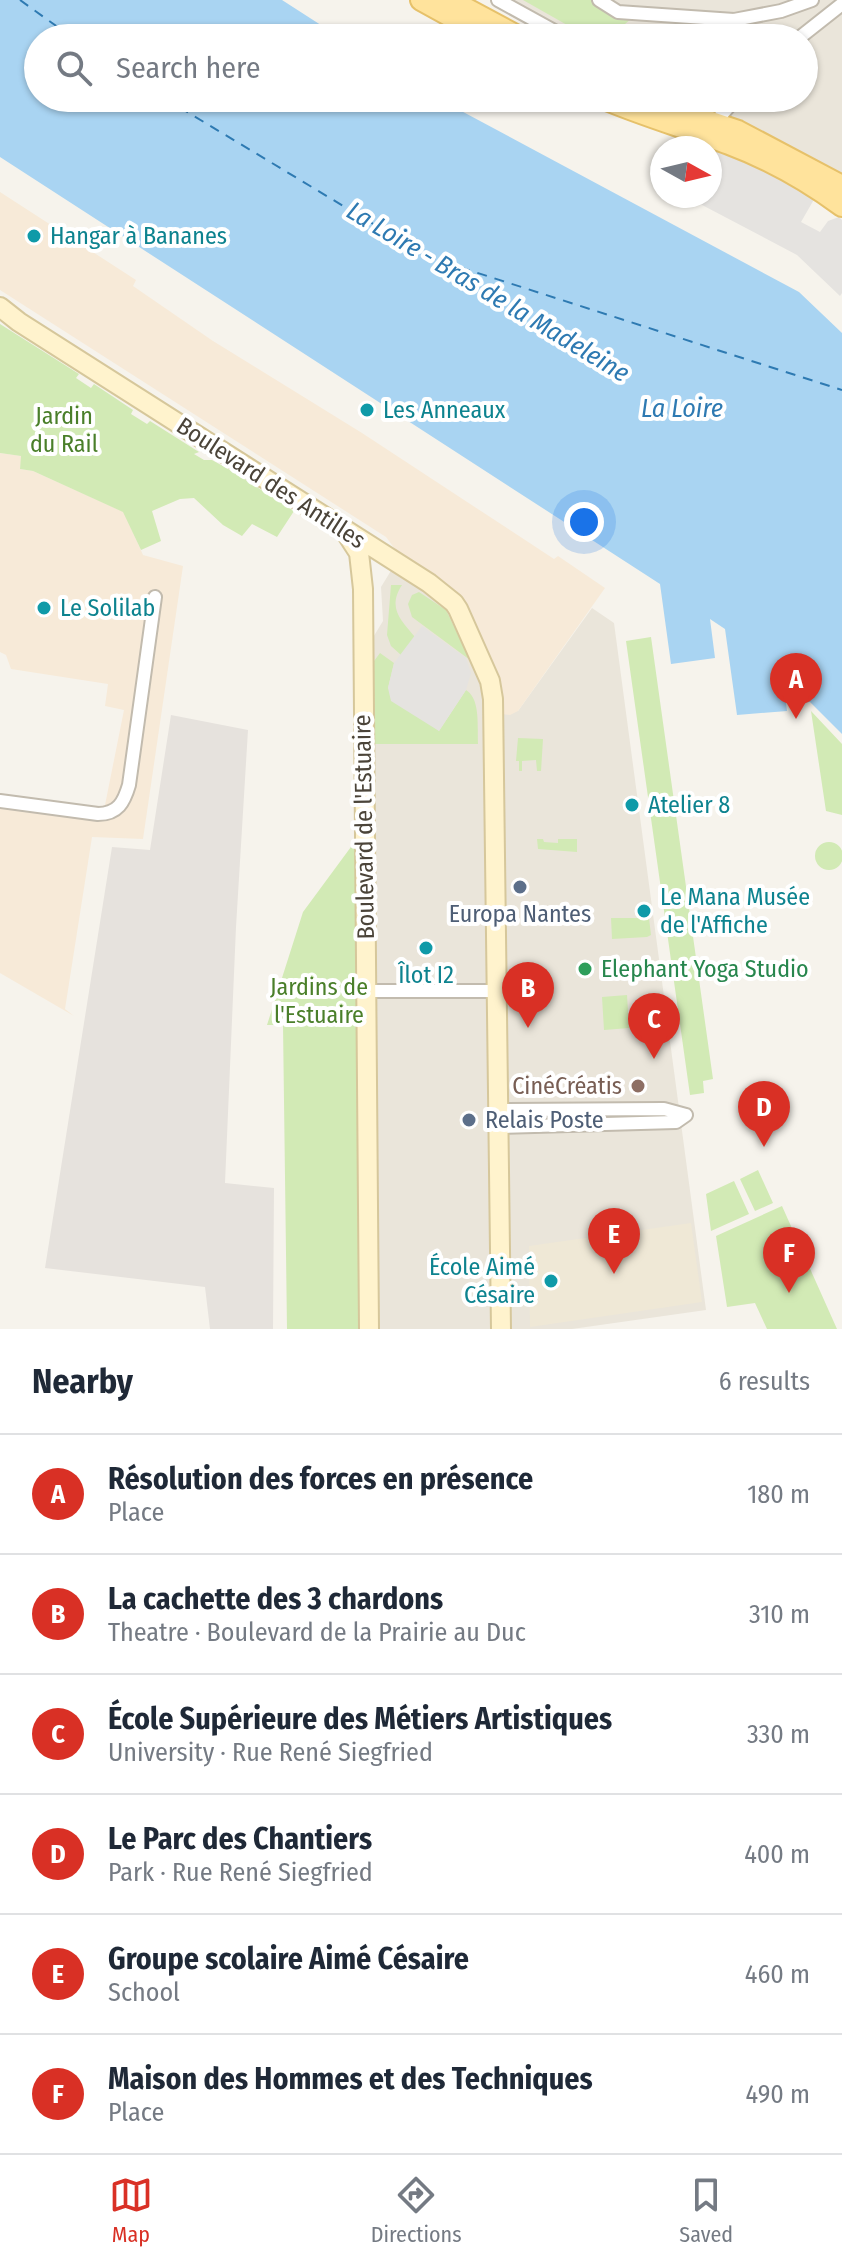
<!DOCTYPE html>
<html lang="en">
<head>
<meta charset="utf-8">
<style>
  body { margin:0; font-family:"Fira Sans Condensed",sans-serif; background:#f2f2f3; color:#1f2937 }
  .compass { position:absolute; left:650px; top:136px; width:72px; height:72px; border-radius:50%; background:#fff; box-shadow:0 2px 6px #0004; rotate:98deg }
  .you { position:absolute; left:584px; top:522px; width:28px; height:28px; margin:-20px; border:6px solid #fff; border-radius:50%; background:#1a73e8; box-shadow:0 0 0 12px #1a73e833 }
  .badge { display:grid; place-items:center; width:52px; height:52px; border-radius:50%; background:#d93025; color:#fff; font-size:26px; font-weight:700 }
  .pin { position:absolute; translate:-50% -66px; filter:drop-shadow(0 2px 4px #0008) }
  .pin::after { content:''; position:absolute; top:42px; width:28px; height:24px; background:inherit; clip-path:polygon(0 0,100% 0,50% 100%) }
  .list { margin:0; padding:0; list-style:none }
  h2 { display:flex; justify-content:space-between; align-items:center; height:104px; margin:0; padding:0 32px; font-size:34px }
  h2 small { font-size:26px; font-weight:400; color:#747a83 }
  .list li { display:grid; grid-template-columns:52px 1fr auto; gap:24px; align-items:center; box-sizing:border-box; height:120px; padding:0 32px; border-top:2px solid #e0e1e3 }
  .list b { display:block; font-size:30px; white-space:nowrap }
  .list p { margin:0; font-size:26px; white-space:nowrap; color:#747a83 }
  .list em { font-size:26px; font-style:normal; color:#747a83 }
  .icon { flex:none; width:44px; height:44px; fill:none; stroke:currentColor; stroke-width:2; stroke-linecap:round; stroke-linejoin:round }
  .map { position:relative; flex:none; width:842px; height:1329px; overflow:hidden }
  .search { position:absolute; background:#fff; box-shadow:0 2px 6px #0004; left:24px; right:24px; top:24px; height:88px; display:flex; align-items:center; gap:20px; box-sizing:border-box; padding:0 28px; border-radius:44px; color:#747a83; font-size:30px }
  .sheet { height:824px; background:#fff }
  nav { display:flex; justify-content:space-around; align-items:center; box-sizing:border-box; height:112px; border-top:2px solid #e0e1e3; background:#fff; font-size:22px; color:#747a83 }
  nav a { display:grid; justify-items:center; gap:4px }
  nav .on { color:#d93025 }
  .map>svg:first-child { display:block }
  .residential { fill:#eae5da }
  .commercial { fill:#f7ead8 }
  .industrial { fill:#e6e2dd }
  .education { fill:#efe8d6 }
  .green { fill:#d2eab5 }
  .parking { fill:#e5e3e0 }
  .water { fill:#a9d4f2 }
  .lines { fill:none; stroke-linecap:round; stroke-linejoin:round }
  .ferry { stroke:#2e7ab2; stroke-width:2; stroke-dasharray:10 8; stroke-linecap:butt }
  .street-casing { stroke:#c2bbae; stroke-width:16 }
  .secondary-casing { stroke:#d6c79b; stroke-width:22 }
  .primary-casing { stroke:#e6c16a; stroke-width:24 }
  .street { stroke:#fff; stroke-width:12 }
  .secondary { stroke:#fff3cd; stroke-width:18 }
  .primary { stroke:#ffe39c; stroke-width:20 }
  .culture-dot { fill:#0f9aa8; stroke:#fff; stroke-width:3 }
  .service-dot { fill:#5c6f8a; stroke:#fff; stroke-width:3 }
  .leisure-dot { fill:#2e9e5b; stroke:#fff; stroke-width:3 }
  .education-dot { fill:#8d6e63; stroke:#fff; stroke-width:3 }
  .labels { text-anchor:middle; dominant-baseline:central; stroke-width:8; stroke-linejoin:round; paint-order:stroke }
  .culture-label { font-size:24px; fill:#0d838f; stroke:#fff; text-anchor:start }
  .park-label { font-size:24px; fill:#4a7f2a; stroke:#fff }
  .street-label { font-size:24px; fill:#4b4439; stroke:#fff }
  .service-label { font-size:24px; fill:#4e5e75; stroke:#fff }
  .leisure-label { font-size:24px; fill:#27864d; stroke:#fff; text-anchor:start }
  .education-label { font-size:24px; fill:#785e54; stroke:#fff; text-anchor:end }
  .water-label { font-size:26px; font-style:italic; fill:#2e7ab2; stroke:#fff }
</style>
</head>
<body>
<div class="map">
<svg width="842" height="1329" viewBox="0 0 842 1329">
  <rect width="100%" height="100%" fill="#f6f3ec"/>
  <path class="residential" d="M497,0H842V214L651,98H804V38H563Z
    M400,556L456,592L464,601L501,687L518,711L592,608L614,623L706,1310L572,1329H365L369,644L383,621L381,587Z"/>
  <path class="commercial" d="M0,192L136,280L133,286L213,341L362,433L554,559L558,556L605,588L518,711L510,715L501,714V687L498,676L464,602L456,592L400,556L386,537L0,290Z
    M0,453L22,456L20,469L33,471L124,512L143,555L183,566L143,839L92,837L65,1009L74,1016L0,973V794L94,808L105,805L124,710L105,706L108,684L11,669L6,655L0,652Z"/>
  <path class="industrial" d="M171,715L248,730L236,927L225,1183L274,1188L273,1329H210L205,1287L45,1268L112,847L150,850Z"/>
  <path class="education" d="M691,1223L702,1302L530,1327L529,1246Z"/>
  <path class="green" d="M523,0H593L616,17L631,19L608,38H590Z
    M0,324L79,374L76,378L91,388L94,384L133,410L131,414L147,424L150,421L199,452L194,454L204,460H212L232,471L294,511L277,537L252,524L242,536L223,525L194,498L180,499L152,511L161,541L141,550L123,512L33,471L20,469L21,456L0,453Z
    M391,585H402C387,608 401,620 415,637L401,655L391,646L387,635Z
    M419,592L446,610L470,660L412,617L408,604L412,595Z
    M651,637L713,1079L703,1081L704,1093L690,1095L626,641Z
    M380,653L394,663L388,688L439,731L466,690C481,699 477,728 478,744H371V665Z
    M811,711L842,744V815L826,811Z
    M518,738L543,739L541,771H537L536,760L522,761V771H519V761H516Z
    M359,836L365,1329H287L283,1025H267L303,912Z
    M537,839H543L544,842L558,843V839H577V852L538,849Z
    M815 856a14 14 0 1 1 28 0a14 14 0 1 1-28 0Z
    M611,918H649L651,935L647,937L612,939Z
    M627,995L629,1028L604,1030L602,997Z
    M758,1170L773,1203L755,1211L740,1179Z
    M734,1181L749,1214L711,1231L706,1194Z
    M782,1206L837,1329H767L755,1303L727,1307L716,1236Z"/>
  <path class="parking" d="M711,143L816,196L801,222L820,232L828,221L839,217L842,220V293L840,296L797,255L685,196H710Z
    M422,626L466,658L471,673L466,690L439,731L391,701L388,688L394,663Z"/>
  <path class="water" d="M0,0H282L341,38H38V98H437L799,292L842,333V734L810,702L799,703L796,699L789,700L784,665L781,666L787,711L737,715L725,629L710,619L715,658L671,664L660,584L0,157Z"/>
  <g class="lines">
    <path class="ferry" d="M20,0L73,38
      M164,98L428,257L842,390"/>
    <defs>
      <path id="street" d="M498,0L567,38
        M599,0L618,12L734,20L781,11L812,0
        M799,38L842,4
        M712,126L736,98
        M0,801L98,814C118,814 124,802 129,785L155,597
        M365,991H498
        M499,1110L664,1109L686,1115
        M499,1127L676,1122L686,1115"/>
      <path id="secondary" d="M0,307L19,322L429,583L454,603L458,609L490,681L493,699L501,1329
        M348,536L359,553L363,589L369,1329"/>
      <path id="primary" d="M421,0L490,38
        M450,0L521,38
        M602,98C644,116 687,128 729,144C769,159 808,181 842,206
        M639,98L738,131L842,186"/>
    </defs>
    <use href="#street" class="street-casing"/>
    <use href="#secondary" class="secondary-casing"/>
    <use href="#primary" class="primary-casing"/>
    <use href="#street" class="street"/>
    <use href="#secondary" class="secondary"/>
    <use href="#primary" class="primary"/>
  </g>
  <g class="culture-dot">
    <circle cx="34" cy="236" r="8"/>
    <circle cx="367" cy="410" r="8"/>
    <circle cx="44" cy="608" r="8"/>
    <circle cx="632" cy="805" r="8"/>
    <circle cx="644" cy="911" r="8"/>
    <circle cx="426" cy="948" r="8"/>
    <circle cx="551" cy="1281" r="8"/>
  </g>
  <g class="service-dot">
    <circle cx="520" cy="887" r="8"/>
    <circle cx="469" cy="1120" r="8"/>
  </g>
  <circle class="leisure-dot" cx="585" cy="969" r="8"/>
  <circle class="education-dot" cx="638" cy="1086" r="8"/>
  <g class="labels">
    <g class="culture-label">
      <text x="50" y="236">Hangar à Bananes</text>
      <text x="383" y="410">Les Anneaux</text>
      <text x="60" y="608">Le Solilab</text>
      <text x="648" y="805">Atelier 8</text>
      <text x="660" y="897">Le Mana Musée<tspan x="660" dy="28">de l'Affiche</tspan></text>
      <text x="426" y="975" text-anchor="middle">Îlot I2</text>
      <text x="535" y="1267" text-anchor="end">École Aimé<tspan x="535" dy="28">Césaire</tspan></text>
    </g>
    <g class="park-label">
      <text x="64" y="416">Jardin<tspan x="64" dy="28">du Rail</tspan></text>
      <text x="319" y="987">Jardins de<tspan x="319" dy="28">l'Estuaire</tspan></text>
    </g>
    <g class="street-label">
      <text transform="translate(271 483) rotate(33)">Boulevard des Antilles</text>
      <text transform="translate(364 827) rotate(-91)">Boulevard de l'Estuaire</text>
    </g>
    <g class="service-label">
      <text x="520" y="914">Europa Nantes</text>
      <text x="485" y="1120" text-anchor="start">Relais Poste</text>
    </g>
    <g class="leisure-label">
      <text x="601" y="969">Elephant Yoga Studio</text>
    </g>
    <g class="education-label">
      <text x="622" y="1086">CinéCréatis</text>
    </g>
    <g class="water-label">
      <text transform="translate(488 292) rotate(31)">La Loire - Bras de la Madeleine</text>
      <text x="682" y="408">La Loire</text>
    </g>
  </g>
</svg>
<svg class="compass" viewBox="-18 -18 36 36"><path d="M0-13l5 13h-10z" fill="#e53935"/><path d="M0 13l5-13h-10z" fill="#747a83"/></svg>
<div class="you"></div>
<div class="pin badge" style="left:796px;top:719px">A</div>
<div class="pin badge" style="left:528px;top:1028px">B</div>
<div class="pin badge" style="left:654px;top:1059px">C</div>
<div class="pin badge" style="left:764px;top:1147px">D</div>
<div class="pin badge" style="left:614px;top:1274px">E</div>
<div class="pin badge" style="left:789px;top:1293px">F</div>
<div class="search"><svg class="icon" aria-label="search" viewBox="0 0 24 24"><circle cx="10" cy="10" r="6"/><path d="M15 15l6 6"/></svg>Search here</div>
</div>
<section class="sheet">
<h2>Nearby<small>6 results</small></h2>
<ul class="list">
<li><span class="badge">A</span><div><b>Résolution des forces en présence</b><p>Place</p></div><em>180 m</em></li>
<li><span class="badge">B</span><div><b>La cachette des 3 chardons</b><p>Theatre · Boulevard de la Prairie au Duc</p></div><em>310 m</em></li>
<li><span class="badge">C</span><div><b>École Supérieure des Métiers Artistiques</b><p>University · Rue René Siegfried</p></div><em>330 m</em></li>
<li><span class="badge">D</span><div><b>Le Parc des Chantiers</b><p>Park · Rue René Siegfried</p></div><em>400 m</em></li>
<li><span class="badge">E</span><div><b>Groupe scolaire Aimé Césaire</b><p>School</p></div><em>460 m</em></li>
<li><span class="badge">F</span><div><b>Maison des Hommes et des Techniques</b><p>Place</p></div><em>490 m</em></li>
</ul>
</section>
<nav>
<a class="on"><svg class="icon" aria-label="map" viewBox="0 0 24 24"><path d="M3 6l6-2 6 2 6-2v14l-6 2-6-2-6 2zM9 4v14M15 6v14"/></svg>Map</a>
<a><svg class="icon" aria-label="directions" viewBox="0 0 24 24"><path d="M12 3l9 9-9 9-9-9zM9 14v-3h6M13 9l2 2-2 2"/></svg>Directions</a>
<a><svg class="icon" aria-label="saved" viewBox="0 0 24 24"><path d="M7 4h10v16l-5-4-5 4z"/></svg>Saved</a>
</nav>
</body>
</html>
